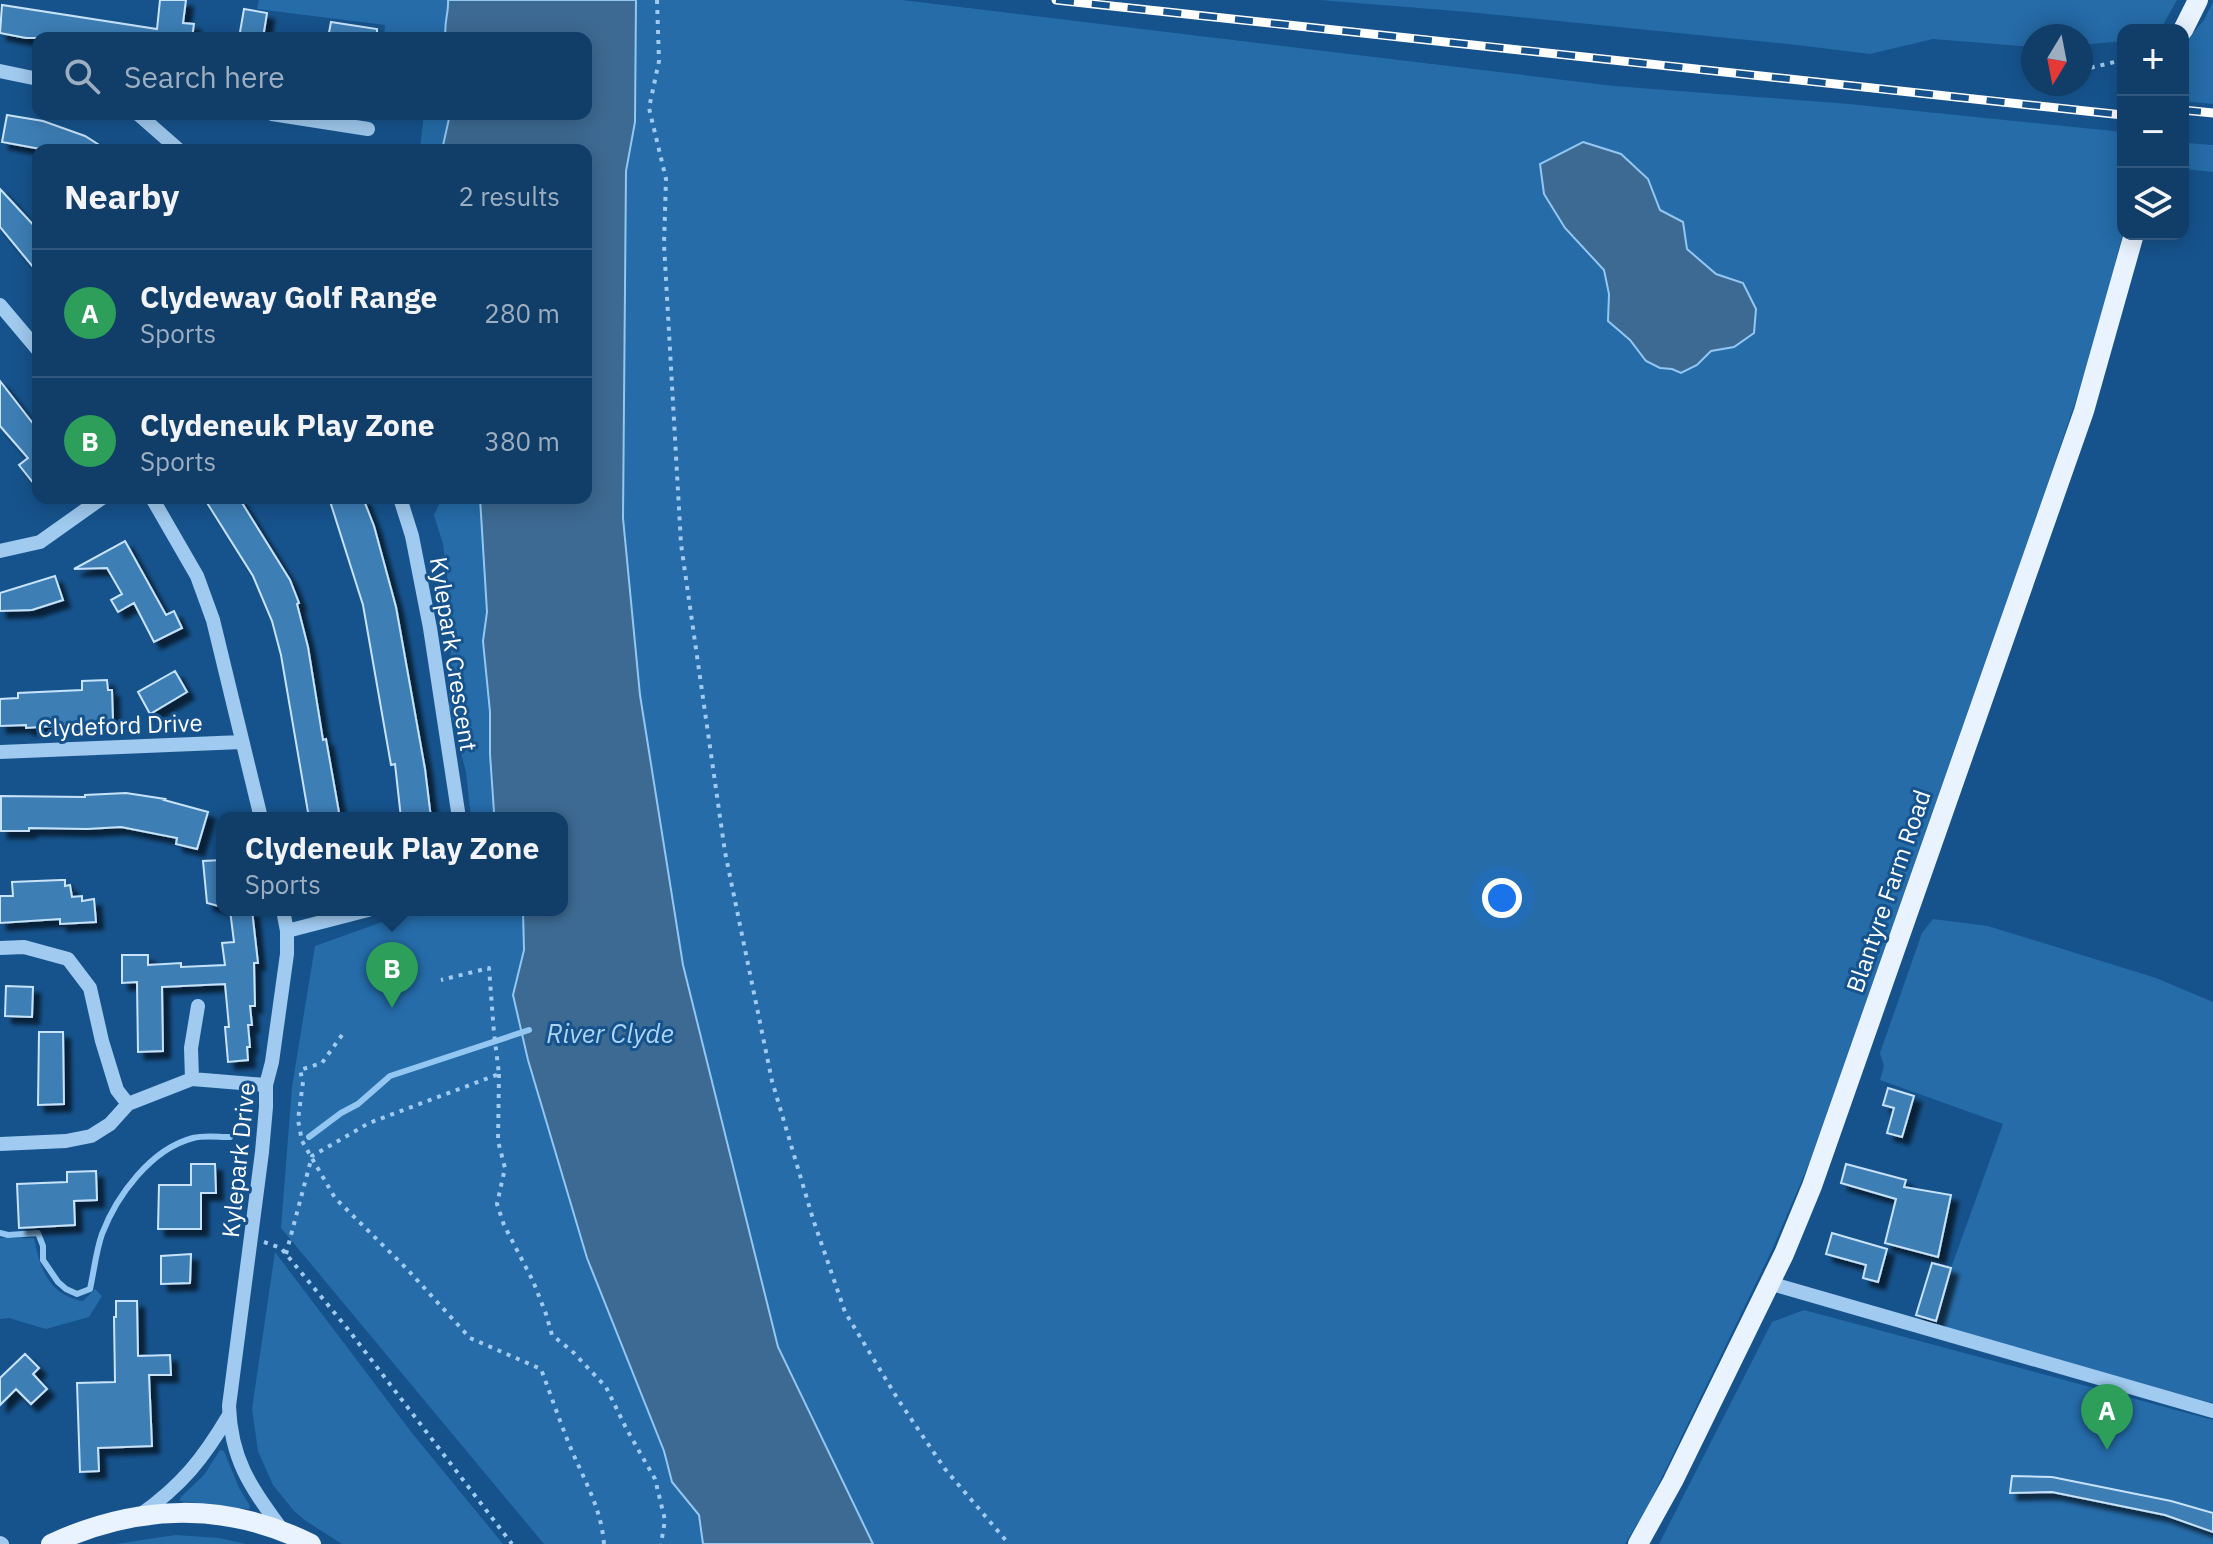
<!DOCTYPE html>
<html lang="en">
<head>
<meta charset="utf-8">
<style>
  body { margin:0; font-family:"IBM Plex Sans",sans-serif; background:#19456f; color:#f1f3f6 }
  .controls { position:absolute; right:24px; top:24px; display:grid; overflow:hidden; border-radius:16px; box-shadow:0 4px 20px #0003 }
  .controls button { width:72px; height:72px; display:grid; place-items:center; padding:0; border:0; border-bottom:2px solid #30577d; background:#103e69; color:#f1f3f6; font:40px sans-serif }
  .compass { position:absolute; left:2021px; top:24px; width:72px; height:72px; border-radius:50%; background:#103e69; box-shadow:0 4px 20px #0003; rotate:190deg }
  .you { position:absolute; left:1502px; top:898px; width:28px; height:28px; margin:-20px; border:6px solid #fff; border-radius:50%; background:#1a73e8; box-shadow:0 0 0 12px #1a73e833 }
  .badge { display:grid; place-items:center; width:52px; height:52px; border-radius:50%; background:#ffc45f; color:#fff; font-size:26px; font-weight:700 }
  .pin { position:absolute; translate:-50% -66px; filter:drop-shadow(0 2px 4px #0008) }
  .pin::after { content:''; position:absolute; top:42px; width:28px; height:24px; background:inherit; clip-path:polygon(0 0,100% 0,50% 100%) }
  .popup { position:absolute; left:216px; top:812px; width:352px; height:104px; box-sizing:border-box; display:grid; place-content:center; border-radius:16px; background:#103e69; filter:drop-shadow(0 2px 6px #0005); font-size:26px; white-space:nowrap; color:#9caec0 }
  .popup b { font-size:30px; color:#f1f3f6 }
  .popup::after { content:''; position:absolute; left:50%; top:100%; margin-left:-16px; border:16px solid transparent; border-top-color:#103e69 }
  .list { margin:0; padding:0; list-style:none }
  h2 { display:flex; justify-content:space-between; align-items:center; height:104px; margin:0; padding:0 32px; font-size:34px }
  h2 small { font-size:26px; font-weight:400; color:#9caec0 }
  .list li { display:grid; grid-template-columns:52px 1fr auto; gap:24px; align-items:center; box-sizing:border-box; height:128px; padding:0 32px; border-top:2px solid #30577d }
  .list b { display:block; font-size:30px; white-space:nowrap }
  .list p { margin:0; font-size:26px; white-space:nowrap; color:#9caec0 }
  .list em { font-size:26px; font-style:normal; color:#9caec0 }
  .icon { flex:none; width:44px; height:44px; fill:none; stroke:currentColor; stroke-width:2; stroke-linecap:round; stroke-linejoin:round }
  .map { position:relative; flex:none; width:2213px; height:1544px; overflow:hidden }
  .search { position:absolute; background:#103e69; box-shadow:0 4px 20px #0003; left:32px; top:32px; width:560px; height:88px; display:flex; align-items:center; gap:20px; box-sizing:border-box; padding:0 28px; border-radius:16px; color:#9caec0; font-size:30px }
  .panel { position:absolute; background:#103e69; box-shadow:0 4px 20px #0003; left:32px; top:144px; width:560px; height:360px; border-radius:16px }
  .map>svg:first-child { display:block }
  .green { fill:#256ca9 }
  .water { fill:#3d6a93; stroke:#93c7f2; stroke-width:2 }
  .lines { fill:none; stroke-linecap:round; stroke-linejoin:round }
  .stream { stroke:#93c7f2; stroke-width:6 }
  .building { fill:#3e7eb5; stroke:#c7e3fb; stroke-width:2; filter:url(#shadow) }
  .path { stroke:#a0caef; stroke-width:4; stroke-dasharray:4 6; stroke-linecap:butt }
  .minor { stroke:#a0caef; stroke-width:14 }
  .major { stroke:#e9f3ff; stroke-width:20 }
  .rail-casing { stroke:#fff; stroke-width:9 }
  .rail { stroke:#16538c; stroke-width:6; stroke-dasharray:18; stroke-linecap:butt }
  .labels { text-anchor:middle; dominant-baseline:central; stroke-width:6; stroke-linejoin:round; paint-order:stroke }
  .street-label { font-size:24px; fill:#fff; stroke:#16538c }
  .water-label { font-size:26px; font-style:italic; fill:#acd4f6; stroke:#16538c }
</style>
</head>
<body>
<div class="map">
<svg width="2213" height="1544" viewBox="0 0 2213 1544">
  <defs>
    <filter id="shadow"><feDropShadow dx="7" dy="7" stdDeviation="2" flood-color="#0009"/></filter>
  </defs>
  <rect width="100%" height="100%" fill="#16538c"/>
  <path class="green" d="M259,0H448C449,13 443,25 446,38H384L385,25L257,9Z
    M636,0H902L1614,86L1849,104L2123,132V233L2093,349L2049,480L1810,1161L1772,1250L1649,1504L1625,1544H873L778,1347L683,965L640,695L623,518L626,171L635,122Z
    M1320,0H2177L2160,30H2123V41L2081,45V36H2033V47L1933,39L1870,54L1797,45L1468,12Z
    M2213,2V104L2183,101V52L2188,39L2204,20Z
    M424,114H450L442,150H420Z
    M2187,143L2213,145V172L2185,169Z
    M442,498H480L487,612L483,641L490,712V754L494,812L498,818H471L466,772L449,706L452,615L443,544L434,515Z
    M416,910H523L524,950L513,995L528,1060L587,1258L664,1451L672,1482L699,1515L703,1544H544L281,1228L292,1087L315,946Z
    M1933,919L1988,926L2156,978L2213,1002V1403L2134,1382L1935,1324L1951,1268L2003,1124L1880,1080L1884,1066L1880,1053L1922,933Z
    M0,1238H34C40,1269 49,1295 83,1301L95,1289L102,1296L89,1317L46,1329L9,1318L0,1319Z
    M275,1252L412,1433L503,1544H342L306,1521L294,1511L273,1485L258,1451L252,1409Z
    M1804,1310L2213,1420V1544H1659L1772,1322Z
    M220,1450L224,1451L239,1488L250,1506L249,1509L180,1501V1498L204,1475Z
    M175,1535L219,1538L246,1544H116Z"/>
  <path class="water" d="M448,0H636L635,122L626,171L623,518L640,695L683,965L778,1347L873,1544H703L699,1515L672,1482L664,1451L587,1258L528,1060L513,995L524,950L523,910H562V818H498L494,812L490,754V712L483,641L487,612L480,498H586V150H442L450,114H586V38H446C443,25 449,13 448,0Z
    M1583,142L1621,154L1648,179L1660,210L1683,222L1687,249L1716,274L1743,283L1756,309L1754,333L1734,347L1711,351L1697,365L1681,373L1672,369L1660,368L1646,361L1630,340L1608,321L1609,294L1604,270L1565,228L1544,194L1540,164Z"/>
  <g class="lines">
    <path class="stream" d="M309,1137L341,1113L358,1104L390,1076L529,1030
      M0,1233L8,1235L38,1233L43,1246V1260L58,1282L66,1289L77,1294L90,1289C94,1271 96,1251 102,1234C117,1195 151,1149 193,1138C204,1135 218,1137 230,1137"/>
  </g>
  <path class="building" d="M160,0H186L183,23L194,24L192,38H26L0,33L2,5L157,29Z
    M244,9L267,13L263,38H239Z
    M331,22L377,29V38H328Z
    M7,115L43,121L85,136L107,150H46L2,142Z
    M0,189L38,230V273L0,227Z
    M0,381L38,430V489L19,465L28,458L0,426Z
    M204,498H239L290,580L299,603L297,604L308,647L323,740L326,739L340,818H309L281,655L272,621L253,576Z
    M329,498H363L374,526L396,607L425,769L431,818H401L395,764L391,765L363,605Z
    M125,541L166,615L174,611L182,628L154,642L134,603L118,612L111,600L122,594L107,568L74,569Z
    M55,576L63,600L32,610L0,611V593Z
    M175,671L187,692L150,714L138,692Z
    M107,680L108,690H112L113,721L110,722L26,728V725L0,726V699L18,698V693L82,690V681Z
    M126,793L165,799L164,800L208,812L197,849L176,844L177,838L121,827L87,829L29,828V831H1V796L85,797V795Z
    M222,860V907L207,903L203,861Z
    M61,880H65V886L70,885L72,897L82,896V901L94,899L96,922L60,924V919L0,923V896H13L12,882Z
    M230,910H252L258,963H254L255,1006H250L252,1025H248L250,1047H247L248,1060L228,1062L225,1027H229L225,984L162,987L163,1051L138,1052L137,982L122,983V955H148V965L181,963V967L225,965L222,943L234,942Z
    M6,986L33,987L32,1017L5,1016Z
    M39,1032H63L64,1104L38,1105Z
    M1888,1088L1914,1096L1902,1137L1887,1133L1894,1108L1883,1105Z
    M191,1164H215L216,1193H201V1229H158L159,1185H191Z
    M1846,1164L1906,1180L1904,1187L1951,1195L1938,1257L1885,1243L1896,1199L1841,1183Z
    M96,1171L97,1200L74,1201L75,1225L19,1228L17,1184L67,1182V1172Z
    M1832,1233L1887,1249L1878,1282L1863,1278L1866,1265L1826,1254Z
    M191,1254L190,1283L161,1284V1256Z
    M1932,1263L1951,1268L1936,1321L1916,1315Z
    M116,1301H137L138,1356L170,1355L171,1375H149L152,1446L98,1448L99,1471L80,1472L77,1383L115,1382L114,1317H116Z
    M25,1354L39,1368L33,1374L47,1389L31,1404L16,1389L0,1405V1378Z
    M2012,1476L2052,1477L2171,1501L2213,1513V1532L2165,1515L2052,1492L2010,1493Z"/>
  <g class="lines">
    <path class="path" d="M657,0L659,61L649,108L666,179L664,244L681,544L725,852L772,1081L813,1219L845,1312L899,1401L945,1469L1009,1544
      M2081,70L2123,60
      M2028,76L2033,75
      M342,1035L322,1063L300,1070L303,1082L298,1120L302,1141L335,1198L407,1269L470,1338L541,1369C550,1393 558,1416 567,1439C581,1475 601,1505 604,1544
      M499,1074L498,1141L505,1168L497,1204L504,1225L533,1281L546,1314L552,1335L572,1351L606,1387L626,1428L655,1479L665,1520L661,1544
      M264,1242L281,1248L347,1328L512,1544
      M286,1254L312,1156L369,1123L499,1074L494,1033L489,968L441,980"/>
    <path class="minor" d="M0,71L38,79
      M138,114L179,150
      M272,114L368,129
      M0,305L38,350
      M152,498L197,576L213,620L261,818
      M400,498L412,536L430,628L459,818
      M0,551L40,542L102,498
      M0,752L242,742
      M287,931L368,910
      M0,948L24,947L68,959L90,988L102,1041L117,1090L128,1104
      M192,1079L191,1048L198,1006
      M0,1144L66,1141L91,1136L110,1124L128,1104L192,1079L266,1085
      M1769,1283L2213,1411
      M140,1515C182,1485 203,1459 229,1415
      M282,1530C251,1487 231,1461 229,1406L262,1152L266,1107V1085L272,1062L287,954V931L283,910
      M0,1543L2,1544"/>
    <path class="major" d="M2183,30L2198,0
      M51,1544C137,1504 226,1501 311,1544
      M1638,1544L1673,1481L1784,1254L1812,1186L2084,411L2134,234"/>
    <defs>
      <path id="rail" d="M1056,0L2123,115
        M2183,110L2213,113"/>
    </defs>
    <use href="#rail" class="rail-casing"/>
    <use href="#rail" class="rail"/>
  </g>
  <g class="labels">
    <g class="street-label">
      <text transform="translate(454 654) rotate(81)">Kylepark Crescent</text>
      <text transform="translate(120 725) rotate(-2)">Clydeford Drive</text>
      <text transform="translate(1888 891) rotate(-71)">Blantyre Farm Road</text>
      <text transform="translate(238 1160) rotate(-84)">Kylepark Drive</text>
    </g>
    <g class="water-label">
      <text x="610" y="1033">River Clyde</text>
    </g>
  </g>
</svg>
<div class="controls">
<button>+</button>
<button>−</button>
<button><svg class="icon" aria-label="layers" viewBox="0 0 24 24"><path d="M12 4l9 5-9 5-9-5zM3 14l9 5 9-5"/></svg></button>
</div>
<svg class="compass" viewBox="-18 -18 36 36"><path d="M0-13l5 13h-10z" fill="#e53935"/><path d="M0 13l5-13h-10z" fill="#9caec0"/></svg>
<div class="you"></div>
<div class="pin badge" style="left:2107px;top:1450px;background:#2e9e5b">A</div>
<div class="pin badge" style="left:392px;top:1008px;background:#2e9e5b">B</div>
<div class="popup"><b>Clydeneuk Play Zone</b>Sports</div>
<div class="search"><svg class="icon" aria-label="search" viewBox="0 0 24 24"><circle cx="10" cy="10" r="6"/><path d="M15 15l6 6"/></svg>Search here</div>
<section class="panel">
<h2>Nearby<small>2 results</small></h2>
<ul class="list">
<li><span class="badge" style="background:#2e9e5b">A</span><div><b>Clydeway Golf Range</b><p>Sports</p></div><em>280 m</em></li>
<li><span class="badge" style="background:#2e9e5b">B</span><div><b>Clydeneuk Play Zone</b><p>Sports</p></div><em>380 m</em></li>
</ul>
</section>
</div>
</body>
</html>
